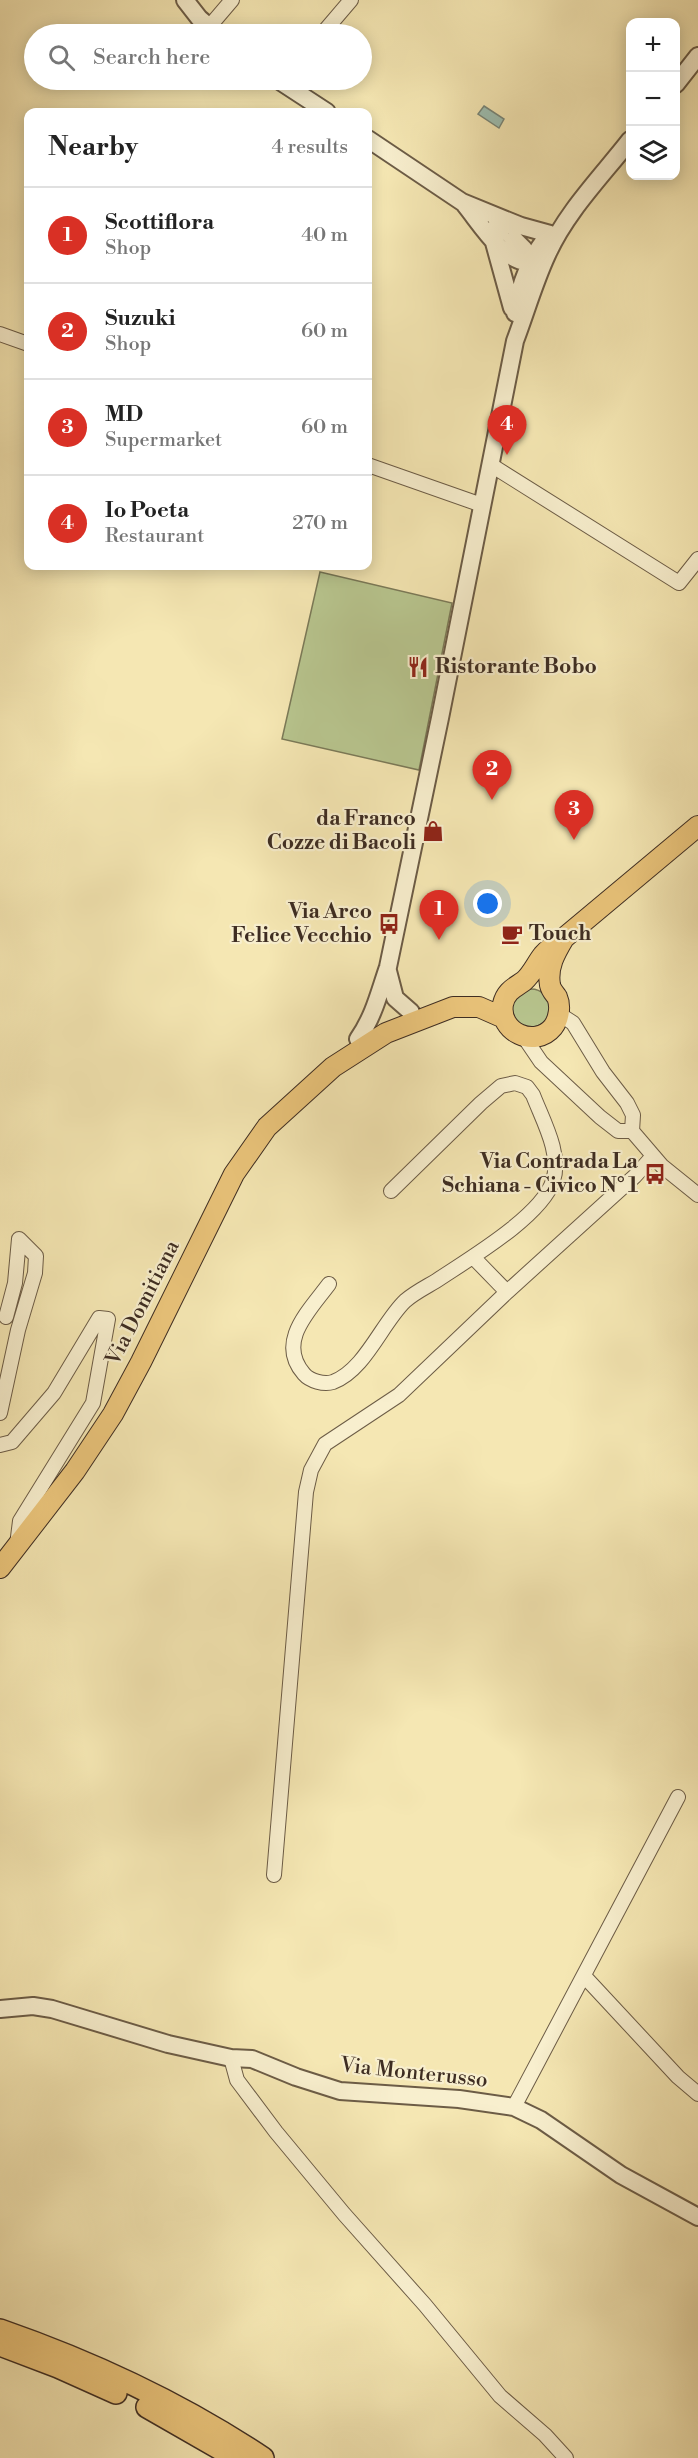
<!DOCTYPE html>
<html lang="en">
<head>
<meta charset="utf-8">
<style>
  body { margin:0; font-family:"Libre Bodoni",serif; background:#f6f6f6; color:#222 }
  .controls { position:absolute; right:18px; top:18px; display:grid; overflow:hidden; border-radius:12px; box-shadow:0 3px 15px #0003 }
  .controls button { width:54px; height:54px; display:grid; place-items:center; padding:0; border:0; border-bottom:2px solid #e0e0e0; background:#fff; color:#222; font:30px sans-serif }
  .you { position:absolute; left:488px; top:904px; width:21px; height:21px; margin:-15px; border:4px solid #fff; border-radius:50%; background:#1a73e8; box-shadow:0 0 0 9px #1a73e833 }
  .badge { display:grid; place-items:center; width:39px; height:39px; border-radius:50%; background:#d93025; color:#fff; font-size:20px; font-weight:700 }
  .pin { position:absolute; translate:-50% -50px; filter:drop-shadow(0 2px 3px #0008) }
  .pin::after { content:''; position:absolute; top:32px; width:21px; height:18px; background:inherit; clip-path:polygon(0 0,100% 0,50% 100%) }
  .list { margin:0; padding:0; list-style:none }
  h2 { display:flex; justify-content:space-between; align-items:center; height:78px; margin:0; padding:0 24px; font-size:26px }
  h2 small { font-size:20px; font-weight:400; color:#767676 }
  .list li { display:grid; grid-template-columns:39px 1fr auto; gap:18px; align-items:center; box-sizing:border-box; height:96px; padding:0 24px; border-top:2px solid #e0e0e0 }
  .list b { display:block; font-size:22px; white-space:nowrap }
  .list p { margin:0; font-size:20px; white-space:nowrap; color:#767676 }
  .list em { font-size:20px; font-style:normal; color:#767676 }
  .icon { flex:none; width:33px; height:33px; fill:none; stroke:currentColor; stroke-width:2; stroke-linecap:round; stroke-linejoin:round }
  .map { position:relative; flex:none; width:698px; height:2458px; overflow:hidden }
  .search { position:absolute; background:#fff; box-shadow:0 3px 15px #0003; left:24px; top:24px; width:348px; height:66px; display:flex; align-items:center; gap:15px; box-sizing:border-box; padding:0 21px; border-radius:33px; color:#767676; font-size:22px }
  .panel { position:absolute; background:#fff; box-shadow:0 3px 15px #0003; left:24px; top:108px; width:348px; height:462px; border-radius:12px }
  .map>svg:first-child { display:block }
  .green { fill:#b8c68f; stroke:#7b7a58; stroke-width:1.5 }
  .water { fill:#9dbfb2; stroke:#778578; stroke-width:1.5 }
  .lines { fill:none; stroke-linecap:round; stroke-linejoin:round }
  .minor-casing { stroke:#6c5c46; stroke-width:16 }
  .tertiary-casing { stroke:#6c5c46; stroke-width:20 }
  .primary-casing { stroke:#3e2d22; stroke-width:22 }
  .trunk-casing { stroke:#3e2d22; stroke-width:24 }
  .minor { stroke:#f8efce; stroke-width:14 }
  .tertiary { stroke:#f8efce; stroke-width:16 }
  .primary { stroke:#eac47a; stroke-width:20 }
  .trunk { stroke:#eac47a; stroke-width:21 }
  .labels { text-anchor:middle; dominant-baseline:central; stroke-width:4.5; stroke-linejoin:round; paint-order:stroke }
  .poi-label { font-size:21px; font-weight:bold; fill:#3e2d22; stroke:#f8efce; text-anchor:end }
  .street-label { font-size:21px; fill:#3e2d22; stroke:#f8efce }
</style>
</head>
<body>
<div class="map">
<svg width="698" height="2458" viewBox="0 0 698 2458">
  <rect width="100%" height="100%" fill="#f5e7b3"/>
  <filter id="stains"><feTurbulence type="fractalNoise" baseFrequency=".00333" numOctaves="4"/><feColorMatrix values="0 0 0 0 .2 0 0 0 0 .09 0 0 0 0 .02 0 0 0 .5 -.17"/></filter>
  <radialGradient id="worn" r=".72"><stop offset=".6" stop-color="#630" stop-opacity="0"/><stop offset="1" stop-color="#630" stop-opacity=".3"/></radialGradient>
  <path class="green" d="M320,572L452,603L419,770L282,739Z
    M512 1008a19 19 0 1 1 38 0a19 19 0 1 1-38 0Z"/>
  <path class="water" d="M484,106L504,119L499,128L478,114Z"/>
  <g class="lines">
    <defs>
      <path id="minor" d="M209,27L232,0
        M322,34L351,0
        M0,334L28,344
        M368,465L482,505
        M491,465L679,583L698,559
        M559,1014L573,1023L603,1072L627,1103L633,1115L632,1131L662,1166L698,1195
        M524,1037L541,1062L600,1117L618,1131H632
        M473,1257L507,1292
        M329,1284C309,1311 276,1342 304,1374C310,1381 324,1385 333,1382C365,1370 382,1323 405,1301C414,1293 426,1287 436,1281C467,1260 541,1217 553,1181C562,1154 543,1121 533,1095L527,1087L515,1083L501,1086L481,1103L391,1191
        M0,1413L18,1330L35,1273L36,1256L19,1239L15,1283L6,1317
        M0,1445L12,1442L54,1393L99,1318L108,1319L93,1403L20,1521L17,1545
        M274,1875L306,1492L311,1470L325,1444L399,1395L507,1292L635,1176L653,1156
        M585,1977L678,2077L698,2094
        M231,2058L237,2080L276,2132L344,2214L425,2305L500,2396L545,2435L566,2458
        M514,2107L678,1797"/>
      <path id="tertiary" d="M185,0L199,18L218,34
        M278,80L327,112
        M676,84L698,56
        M368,139L462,202L521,226L550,234
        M465,205C482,226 501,259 529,263L539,258
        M497,222L524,249L531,271
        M512,308L493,239C496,225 507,225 520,226
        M515,313C520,284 529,258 548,236
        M388,971L395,998L411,1012
        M358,1039C374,1016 379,993 388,967L440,718L515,341C526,312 534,283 547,255C566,212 602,176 630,140
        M0,2009L33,2006L52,2009L168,2044L231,2058L252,2059L296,2077L340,2091L459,2099L514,2107L541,2120L621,2175L698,2217"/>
      <path id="primary" d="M564,938C555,953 547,967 550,985C551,990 554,993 557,997C561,1006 559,1019 553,1027C535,1049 498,1032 503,1004C506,991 514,988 524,981C532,974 536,964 543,955C549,948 556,943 564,938L698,826
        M0,1568L75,1471L113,1414L141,1362L234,1174L267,1127L333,1067L386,1033L453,1007H479L504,1018"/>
      <path id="trunk" d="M0,2330C92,2362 182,2404 263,2458
        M0,2345L58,2367L116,2393
        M147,2407L236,2458"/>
    </defs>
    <use href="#minor" class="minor-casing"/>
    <use href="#tertiary" class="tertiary-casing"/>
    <use href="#primary" class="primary-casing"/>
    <use href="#trunk" class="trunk-casing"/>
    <use href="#minor" class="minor"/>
    <use href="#tertiary" class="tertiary"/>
    <use href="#primary" class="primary"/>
    <use href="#trunk" class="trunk"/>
  </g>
  <defs>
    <symbol id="restaurant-bare" viewBox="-9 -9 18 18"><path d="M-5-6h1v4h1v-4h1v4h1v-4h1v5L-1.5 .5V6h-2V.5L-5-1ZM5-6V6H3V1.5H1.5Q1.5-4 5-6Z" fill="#8f2418" stroke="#f8efce" stroke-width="2.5" paint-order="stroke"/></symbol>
    <symbol id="shop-bare" viewBox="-9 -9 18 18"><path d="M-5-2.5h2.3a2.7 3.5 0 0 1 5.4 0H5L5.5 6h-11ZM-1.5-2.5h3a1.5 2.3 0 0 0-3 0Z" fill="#8f2418" stroke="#f8efce" stroke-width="2.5" paint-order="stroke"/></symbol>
    <symbol id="bus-bare" viewBox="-9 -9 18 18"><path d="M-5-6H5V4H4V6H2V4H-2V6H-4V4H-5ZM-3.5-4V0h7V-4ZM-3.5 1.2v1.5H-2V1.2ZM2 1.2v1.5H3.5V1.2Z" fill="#8f2418" stroke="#f8efce" stroke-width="2.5" paint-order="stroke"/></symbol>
    <symbol id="cafe-bare" viewBox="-9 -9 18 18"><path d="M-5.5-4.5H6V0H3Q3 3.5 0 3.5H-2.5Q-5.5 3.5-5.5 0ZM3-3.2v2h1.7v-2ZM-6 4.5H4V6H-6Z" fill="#8f2418" stroke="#f8efce" stroke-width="2.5" paint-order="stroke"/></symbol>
  </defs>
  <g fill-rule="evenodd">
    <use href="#restaurant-bare" x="403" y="652" width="30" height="30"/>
    <use href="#shop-bare" x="418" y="816" width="30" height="30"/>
    <use href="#bus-bare" x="374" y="909" width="30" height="30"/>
    <use href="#cafe-bare" x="497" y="919" width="30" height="30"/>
    <use href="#bus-bare" x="640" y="1159" width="30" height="30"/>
  </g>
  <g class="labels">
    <g class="poi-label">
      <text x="435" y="667" text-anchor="start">Ristorante Bobo</text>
      <text x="416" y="819">da Franco<tspan x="416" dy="24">Cozze di Bacoli</tspan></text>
      <text x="372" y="912">Via Arco<tspan x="372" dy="24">Felice Vecchio</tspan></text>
      <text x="529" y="934" text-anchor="start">Touch</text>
      <text x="638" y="1162">Via Contrada La<tspan x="638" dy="24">Schiana - Civico N° 1</tspan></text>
    </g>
    <g class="street-label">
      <text transform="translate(143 1303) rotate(-63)">Via Domitiana</text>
      <text transform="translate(414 2073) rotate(6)">Via Monterusso</text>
    </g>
  </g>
  <rect width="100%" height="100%" filter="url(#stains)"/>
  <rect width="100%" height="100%" fill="url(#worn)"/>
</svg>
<div class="controls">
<button>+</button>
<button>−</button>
<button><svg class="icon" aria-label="layers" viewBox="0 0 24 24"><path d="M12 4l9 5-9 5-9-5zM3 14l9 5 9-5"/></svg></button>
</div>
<div class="you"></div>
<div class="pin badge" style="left:439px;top:940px">1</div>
<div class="pin badge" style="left:492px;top:800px">2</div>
<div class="pin badge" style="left:574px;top:840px">3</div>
<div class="pin badge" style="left:507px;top:455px">4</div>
<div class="search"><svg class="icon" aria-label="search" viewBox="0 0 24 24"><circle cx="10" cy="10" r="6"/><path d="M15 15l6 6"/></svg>Search here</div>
<section class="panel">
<h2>Nearby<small>4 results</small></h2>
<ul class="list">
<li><span class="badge">1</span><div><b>Scottiflora</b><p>Shop</p></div><em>40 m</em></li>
<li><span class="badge">2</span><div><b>Suzuki</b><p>Shop</p></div><em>60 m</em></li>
<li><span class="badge">3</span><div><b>MD</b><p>Supermarket</p></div><em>60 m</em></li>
<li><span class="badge">4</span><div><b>Io Poeta</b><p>Restaurant</p></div><em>270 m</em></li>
</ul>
</section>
</div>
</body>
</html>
